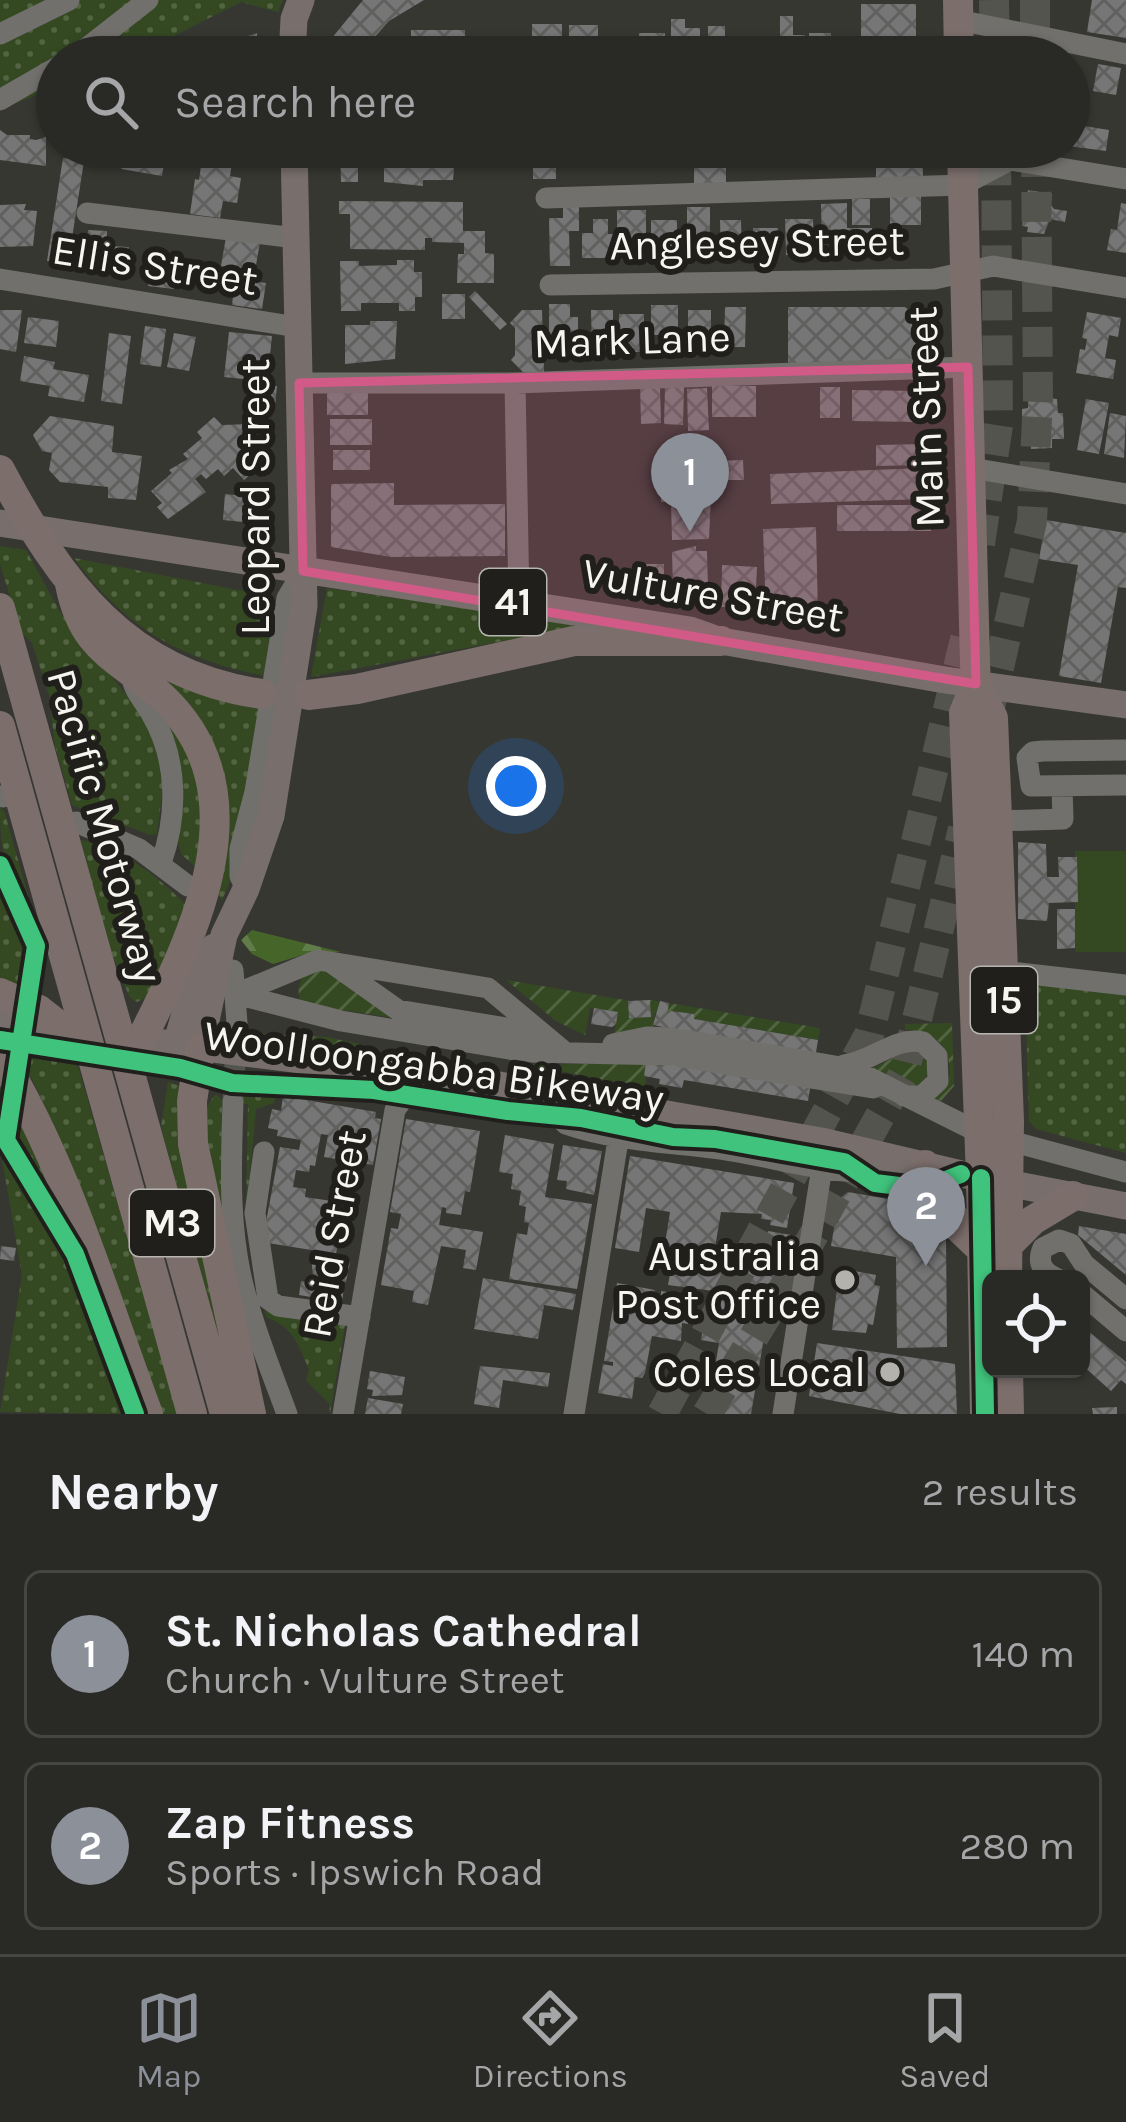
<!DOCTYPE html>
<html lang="en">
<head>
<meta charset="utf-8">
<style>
  body { margin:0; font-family:Karla,sans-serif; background:#353532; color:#f1f3f6 }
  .controls { position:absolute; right:36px; bottom:36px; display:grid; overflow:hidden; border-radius:18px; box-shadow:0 3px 9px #0004 }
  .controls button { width:108px; height:108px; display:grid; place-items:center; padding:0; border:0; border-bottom:3px solid #454543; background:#292926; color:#f1f3f6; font:60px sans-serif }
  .you { position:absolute; left:516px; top:786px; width:42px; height:42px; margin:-30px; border:9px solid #fff; border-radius:50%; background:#1a73e8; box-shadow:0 0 0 18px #1a73e833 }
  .badge { display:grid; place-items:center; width:78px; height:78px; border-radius:50%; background:#8c9099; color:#fff; font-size:39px; font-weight:700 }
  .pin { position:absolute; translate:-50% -99px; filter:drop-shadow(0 3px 6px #0008) }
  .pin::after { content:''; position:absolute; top:63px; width:42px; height:36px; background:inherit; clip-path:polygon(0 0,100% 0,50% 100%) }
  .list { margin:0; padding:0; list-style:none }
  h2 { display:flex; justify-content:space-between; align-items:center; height:156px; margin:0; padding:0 48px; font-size:51px }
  h2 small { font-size:39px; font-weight:400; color:#a5a6a7 }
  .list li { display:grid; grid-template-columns:78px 1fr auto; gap:36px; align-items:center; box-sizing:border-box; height:168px; margin:0 24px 24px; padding:0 24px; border:3px solid #454543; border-radius:18px }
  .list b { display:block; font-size:45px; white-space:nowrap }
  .list p { margin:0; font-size:39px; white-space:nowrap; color:#a5a6a7 }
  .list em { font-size:39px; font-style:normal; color:#a5a6a7 }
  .icon { flex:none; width:66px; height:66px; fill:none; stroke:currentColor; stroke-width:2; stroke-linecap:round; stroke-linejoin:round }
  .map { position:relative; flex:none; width:1126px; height:1414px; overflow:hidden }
  .search { position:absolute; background:#292926; box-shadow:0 3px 9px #0004; left:36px; right:36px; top:36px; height:132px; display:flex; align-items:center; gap:30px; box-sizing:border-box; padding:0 42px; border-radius:66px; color:#a5a6a7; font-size:45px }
  .sheet { height:540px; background:#292926 }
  nav { display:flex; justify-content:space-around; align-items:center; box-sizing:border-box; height:168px; border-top:3px solid #454543; background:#292926; font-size:33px; color:#a5a6a7 }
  nav a { display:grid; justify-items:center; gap:6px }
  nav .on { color:#8c9099 }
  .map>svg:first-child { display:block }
  .grass { fill:url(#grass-dots) }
  .forest { fill:url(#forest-firs) }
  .garden { fill:url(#garden-furrows) }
  .pitch { fill:#344922 }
  .building { fill:url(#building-cross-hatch) }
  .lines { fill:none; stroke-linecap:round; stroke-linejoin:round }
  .minor-tunnel { stroke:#54544e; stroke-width:21; stroke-dasharray:21 10; stroke-linecap:butt }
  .highway-tunnel { stroke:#54544e; stroke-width:30; stroke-dasharray:30 15; stroke-linecap:butt }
  .minor { stroke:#71706c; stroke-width:21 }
  .major { stroke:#786f6c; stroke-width:27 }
  .highway { stroke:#7c6e6b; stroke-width:30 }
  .cycleway-casing { stroke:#201f1b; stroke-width:26 }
  .cycleway { stroke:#40c37c; stroke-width:18 }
  .marked { fill:#d25a87; fill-opacity:0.2; stroke:#d25a87; stroke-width:9; stroke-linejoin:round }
  .poi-dot { fill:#b3b2ad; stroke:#201f1b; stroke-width:4.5 }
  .labels { text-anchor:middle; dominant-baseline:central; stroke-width:12; stroke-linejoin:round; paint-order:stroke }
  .shield { fill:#201f1b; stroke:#b6b5af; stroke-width:3 }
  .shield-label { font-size:39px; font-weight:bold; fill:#f6f5ef }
  .street-label { font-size:42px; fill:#f6f5ef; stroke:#201f1b }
  .poi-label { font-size:42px; fill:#f6f5ef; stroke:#201f1b; text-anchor:end }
</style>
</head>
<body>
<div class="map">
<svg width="1126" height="1414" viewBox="0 0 1126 1414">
  <defs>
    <pattern id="grass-dots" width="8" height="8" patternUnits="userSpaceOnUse" patternTransform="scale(3)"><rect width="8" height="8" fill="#344922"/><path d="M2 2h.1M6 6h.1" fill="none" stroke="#526442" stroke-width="1.8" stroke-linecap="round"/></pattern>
    <pattern id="forest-firs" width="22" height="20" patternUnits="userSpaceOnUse" patternTransform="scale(3)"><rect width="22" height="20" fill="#456529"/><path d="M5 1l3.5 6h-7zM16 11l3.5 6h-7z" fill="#607c48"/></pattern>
    <pattern id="garden-furrows" width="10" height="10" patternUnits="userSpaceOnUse" patternTransform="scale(3)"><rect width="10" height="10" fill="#344922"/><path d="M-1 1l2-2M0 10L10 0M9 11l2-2" fill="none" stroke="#526442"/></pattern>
    <pattern id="building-cross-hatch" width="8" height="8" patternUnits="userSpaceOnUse" patternTransform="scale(3)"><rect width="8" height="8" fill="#767676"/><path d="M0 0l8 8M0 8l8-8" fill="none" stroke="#60605f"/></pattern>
  </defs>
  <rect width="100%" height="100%" fill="#373732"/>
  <path class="grass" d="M0,0H283L278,12L241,2L132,57H57V87L0,109Z
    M0,546L26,550L60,612L148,722L164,779L157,834L150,835L72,805L55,746L49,695L32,643L21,632L0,564Z
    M74,558L259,594L275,615L265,676C180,659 127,629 74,558Z
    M327,588L584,626L311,677Z
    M125,653L260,707L231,879L222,900L216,892C258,772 196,738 125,653Z
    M174,728L203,785L197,868L182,855L176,837L169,732Z
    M0,806L5,814L39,934C9,889 0,860 0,806Z
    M81,840C124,850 155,874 186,905L153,994L137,1002L130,998L107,942Z
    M0,886L32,945L25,993L0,978Z
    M1025,979L1126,992V1153L1036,1129L1029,1121Z
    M22,1052L64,1059L78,1066L178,1414H156L58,1134L32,1079L20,1064Z
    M0,1078L11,1093L73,1240L11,1144L9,1134L0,1137Z
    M168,1082L182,1087L221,1344L161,1127Z
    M216,1094L222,1100L259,1094L275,1098L274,1103L256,1109L246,1214L248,1104L222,1101L221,1218C212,1185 190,1121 216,1094Z
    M1,1153L8,1154L71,1256L130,1414L0,1412L22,1275Z
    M264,1310L346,1320L330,1414L329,1403L306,1381L309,1370C300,1347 292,1325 267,1318Z"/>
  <path class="forest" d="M252,930L341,952L309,953L273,964L252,954L241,940Z"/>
  <path class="garden" d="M325,968L406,1020C387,1017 368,1014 349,1011C325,1007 285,1015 303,975Z
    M506,980L631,1001L650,1000L820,1028L818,1040L694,1019V1014L672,1011L671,1015L655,1013L652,1030L614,1034L618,1012L590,1008L585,1035L556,1021Z
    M952,1023L954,1086L941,1101L935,1099L950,1076C951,1047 935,1030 905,1030V1024Z
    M253,1033L327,1037L364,1045V1049L252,1036Z
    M910,1050L926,1057L930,1068L922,1085L909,1087L872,1068Z
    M663,1061L662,1066L646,1064V1088L513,1062L549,1065Z"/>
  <path class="pitch" d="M1075,851H1126V952H1075Z"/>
  <path class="building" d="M363,0H424L389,21L357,57H342L327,44Z
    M1092,0H1126V38L1087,32Z
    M861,4H916V57H861Z
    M780,16H793V35H805V57H772V36H780Z
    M671,19H685V28H700V57H671Z
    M532,24H562V57H532Z
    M569,25H598V57H569Z
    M708,26H725V41H731V57H708Z
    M411,30H465V57H411Z
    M257,33V57H191V56Z
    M639,33H665V57H639Z
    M809,33H831V57H809Z
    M606,39H632V57H606Z
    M740,39H768V57H740Z
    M834,45H855V57H834Z
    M1004,49L1021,50V57H992Z
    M1098,64L1121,68L1116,95L1093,91Z
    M1071,124L1109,130L1106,151L1069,146Z
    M0,130L7,135H30V139L36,140L46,137V166L0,160Z
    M124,147H167L162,176L121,169Z
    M340,147H365V164H358V182H341Z
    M384,147L456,148L453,180H423V186L384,182Z
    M520,147H529L530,168H520Z
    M533,147H556V179H533Z
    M570,147H590L591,163H578V153H570Z
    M602,147H623V155L602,156Z
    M626,147H645L646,165L626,166Z
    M702,147H736V158H702Z
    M741,147H769L770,158H741Z
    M795,147H816V163H795Z
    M820,147H838V160H820Z
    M842,147H860V162H842Z
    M211,153L233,157L230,176L241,178L237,203L223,201L220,218L190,214L195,179L199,180L202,159L210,160Z
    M876,154H922L923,177H876Z
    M63,158L84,161L68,264L47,261Z
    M694,166H726V183H694Z
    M1028,190L1052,194L1051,205L1054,209L1067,211L1065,222L1050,219L1044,234L1027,232L1028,227L1022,226Z
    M890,195H921V225H890Z
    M852,199H870V225H852Z
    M339,201L463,202V231H485V253L494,254V283H457L458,254H464V243L432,242V238H425V250L350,249V214H339Z
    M847,203V228H872L873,247L822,249L821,204Z
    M1121,203L1126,204V253L1107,250L1111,229L1117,230Z
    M26,204L24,210L37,211L33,246L0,247V205Z
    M563,205H579V231H569L570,266H550L549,218H563Z
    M687,207H710V259H687Z
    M617,210H646V252H617Z
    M593,219H608V234H614L615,258H582V233H593Z
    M785,219H813L814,255H786Z
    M651,220H677V257H651Z
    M720,220H741L742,256H721Z
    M753,228H778V255L753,256Z
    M88,230L107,231L105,268L85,267Z
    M226,237L260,242L255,271L221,266Z
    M109,246L129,247L127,276L108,275Z
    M152,260L178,263L174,289L148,286Z
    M397,260H414V272H422V297H415V311H399V303H361V311H341L340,261H359V266L397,265Z
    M235,279L266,283L262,309L232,305Z
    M475,291L507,324L500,330L469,297Z
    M442,294H465V319H442Z
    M549,304H570V317H578V344H565V354H549Z
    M651,305H678V335H651Z
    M725,307H746L745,347H724Z
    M788,307H905L923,320V353L905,368H788Z
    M0,310H22L16,352L0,349Z
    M522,310H542L544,372H523L511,360L515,355V328L510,323Z
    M591,310H613V350L605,351V355H592Z
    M688,310H711V342H688Z
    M1087,312L1121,318L1118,337L1109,335L1105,358L1116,360L1113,379L1076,373L1080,349L1085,350L1087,339L1082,338Z
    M619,314H644V352H619Z
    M28,317L59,321L56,347L24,343Z
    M370,321H397L395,359L345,364V325H370Z
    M145,326L166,329L161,367L140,364Z
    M229,332L272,336L267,385L277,386L275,406L251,404L253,380L224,377Z
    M109,333L131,336L122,404L101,401Z
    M174,333L196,337L189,371L167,367Z
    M24,356L55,362L53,369L89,375L84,402L48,396L50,386L20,381Z
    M640,386H660L661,423L641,424Z
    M712,386H756V417H712Z
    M665,387H684L683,425L664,424Z
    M820,387H840V418H820Z
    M707,388L709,430L688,431L687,389Z
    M327,389H368V415H327Z
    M852,390L919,391L918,422L852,421Z
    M1028,396L1057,399L1058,413H1063L1064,439H1052V448L1031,449V442H1022V409L1028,408Z
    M1086,399L1109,403L1099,454L1077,450Z
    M1110,413L1126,416L1124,458L1104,454Z
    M50,416L114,426L112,452L142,456L136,500L108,498V487L60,482L49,470L52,453L42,451L33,435Z
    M214,417L222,425L252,424L261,434L253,441L268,458L244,480L233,468L224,476L218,469L206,479L201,474L195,479L206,492L168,519L157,507L162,503L151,491L172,473L169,470L188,459L183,454L202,438L197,432Z
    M330,419H372V445H330Z
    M925,444L926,465L876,466V445Z
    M333,450H370V470H333Z
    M743,460L744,480H717L716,461Z
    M924,468L925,499L771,504L770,474Z
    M712,479L709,539L672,540L671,502H661V480Z
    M394,483V505L505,504V556L391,557L331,547V484Z
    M225,494L266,498L264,524L223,520Z
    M837,505H931V531H837Z
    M1046,520L1126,533V588L1118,587L1101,683L1059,676L1078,565L1039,559Z
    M816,527L818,614L766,615L763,529Z
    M696,546V551H707L708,588L686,593V588L673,589L672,552Z
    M645,564H664V601H645Z
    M722,565L757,567L755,608L721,607Z
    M1018,842L1046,844L1047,877H1059L1058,857H1077L1078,902L1049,903L1047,921L1018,919Z
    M1057,909H1075V948L1057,949Z
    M650,1000L651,1017L629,1018L628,1001Z
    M660,1001L669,1003L667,1014L671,1011L694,1014V1019L818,1040L808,1101L684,1080L682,1088L659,1084L660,1079L644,1076L646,1063L662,1066L669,1028L653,1025Z
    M594,1008L618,1012L616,1024L612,1027L591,1024Z
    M283,1096L376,1112L375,1118L381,1119L373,1165L324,1157L328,1135L321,1134L315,1166L310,1165L309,1172L296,1170L293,1187L306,1189L305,1197L345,1203V1238L339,1237L336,1254L268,1243L269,1233H264L280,1147L299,1150L301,1140L277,1136L278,1130L268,1128L272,1109L281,1111Z
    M406,1119L480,1131L470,1192L465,1191L461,1215L446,1213V1208L442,1207L439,1225L483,1232L476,1270L463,1268L466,1250L441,1246L428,1305L412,1302L414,1291L381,1285L391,1228L398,1229L401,1214L390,1212Z
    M505,1135L554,1144L545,1197L592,1204L577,1289L509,1279L517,1233L527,1235L529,1223L524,1222L526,1207L519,1205L521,1191L511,1189L513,1174L499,1172Z
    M563,1145L602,1151L594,1195L566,1189L567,1181L557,1180Z
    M630,1156L794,1183L787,1228L770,1225L771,1220L761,1219L762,1214L721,1212L713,1259L762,1267L768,1231L797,1236L786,1297L775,1295V1299L668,1285L673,1257L663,1256L670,1212L646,1208L639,1252L615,1248Z
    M848,1192L922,1205L946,1238L947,1347L897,1348L896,1257L831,1246L839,1199Z
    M1079,1226L1126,1234V1275L1078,1235Z
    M1,1246L16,1248L14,1261L0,1259Z
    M311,1256L350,1262L346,1282L313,1276Z
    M849,1270L876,1275L874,1285L880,1286L873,1325L868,1324L866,1333L832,1330L838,1281L842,1276L848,1277Z
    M483,1278L576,1294L573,1310L544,1305L538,1339L474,1329Z
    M301,1281L344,1288L341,1308L310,1303L311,1297L299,1295Z
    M617,1283L655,1290L654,1294L661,1295V1291L692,1296L688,1324L682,1323L681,1341L652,1336L645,1373L642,1378L635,1377L632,1399L598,1393L603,1364L613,1366V1362L604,1361Z
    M708,1297L769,1308L751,1414H717L721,1392L714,1391L712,1385L719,1343L701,1340Z
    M1081,1325L1126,1362V1384L1121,1380L1111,1391L1081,1364Z
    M817,1343L955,1364L957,1414H900L809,1396Z
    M480,1366L550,1373L548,1387L503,1380L499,1408L474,1404Z
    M370,1371L405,1377L402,1395L372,1396L373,1390L367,1389Z
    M368,1398L403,1404L401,1414H365Z
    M1117,1407V1414H1093L1092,1408Z"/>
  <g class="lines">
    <path class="minor-tunnel" d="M233,1102L237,1023"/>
    <path class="highway-tunnel" d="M994,0L995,57
      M1035,0V57
      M980,544L998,425L996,147
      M989,712L1032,521L1038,398L1036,147
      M662,1414L869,1035L968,627
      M707,1414L789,1279L904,1073L963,829"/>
    <path class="minor" d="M958,20L1126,54
      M0,34L69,0
      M75,57L148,0
      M0,100L57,67
      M546,198L963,185L1010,160L1126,179
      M87,213L296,238
      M0,279L297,327
      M550,285L934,279L993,266L1126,288
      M299,383H515L968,367
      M515,383L519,603
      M971,468L1126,494
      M131,673C133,691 143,699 152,715C178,760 178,815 161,863
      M1126,750L1043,751L1033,752L1027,758L1031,786L1126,785
      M0,796L3,797
      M996,821L1063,819L1062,788
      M76,822L139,849L188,886
      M246,889L240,876V849L255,792L287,598L303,571
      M333,964L398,1010L543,1034
      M233,970L237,1023
      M1003,971L1126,985
      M236,994L341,1021L527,1052L670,1055
      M236,994L318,960L488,988L566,1053
      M684,1040L852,1069L980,1133L1126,1172
      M613,1044L647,1037L673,1038
      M681,1057L873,1088
      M844,1065C872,1062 895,1036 923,1042L937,1056L938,1081L922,1096H904
      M550,1094L557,1115L566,1124C612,1140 664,1142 712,1148C778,1155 849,1187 914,1163
      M233,1102C231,1165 228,1228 244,1289C255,1332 272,1373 287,1414
      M264,1152L255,1213L268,1299L278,1306L360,1317
      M1058,1279C1044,1273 1036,1264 1043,1248L1059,1240L1071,1244L1084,1264L1126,1299
      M1081,1293L1126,1331
      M343,1414L395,1110L420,1075
      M574,1414L619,1134
      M783,1414L822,1167"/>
    <path class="major" d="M292,57L294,19L301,0
      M0,523L690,630L721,641L945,680L1126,705
      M0,1022L73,1030
      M123,1038L488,1083L821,1141L961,1174L1126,1206
      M176,1045L195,979L214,947
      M200,1049L224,935L246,889L271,816L304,606L294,147"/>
    <path class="highway" d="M958,0L959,57
      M962,147L975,663L976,684L993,718L1009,1121L1007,1279
      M0,470C61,584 126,675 262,694
      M70,584C83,649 113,654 159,694C267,791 194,935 141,1040
      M0,608L225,1414
      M976,684L964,713L981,1178L985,1414
      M308,695L357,689L574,641H721
      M0,726L192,1414
      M0,993L39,1010L62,1028
      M200,1049L192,1101L193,1144L251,1414
      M0,1056C67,1166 103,1294 148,1414
      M925,1165L960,1229L982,1250
      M1007,1246L1033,1220L1073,1196
      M1008,1369L1009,1414"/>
    <defs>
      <path id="cycleway" d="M0,865L36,946L6,1140L75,1254L135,1414
        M0,1040L180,1068L232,1083L374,1090L508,1111L581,1118L673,1137L715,1139L844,1162L875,1183L923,1189L961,1174
        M981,1178L985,1414"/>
    </defs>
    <use href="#cycleway" class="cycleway-casing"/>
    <use href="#cycleway" class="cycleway"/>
  </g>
  <path class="marked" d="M968,367L976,684L303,571L299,383Z"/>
  <g class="poi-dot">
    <circle cx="845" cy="1280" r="12"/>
    <circle cx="890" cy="1372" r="12"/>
  </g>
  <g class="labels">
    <g class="shield">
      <rect x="480" y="569" width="66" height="66" rx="9"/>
      <rect x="971" y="967" width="66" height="66" rx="9"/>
      <rect x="130" y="1190" width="84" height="66" rx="9"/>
    </g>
    <g class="shield-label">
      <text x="513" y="602">41</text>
      <text x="1004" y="1000">15</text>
      <text x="172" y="1223">M3</text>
    </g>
    <g class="street-label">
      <text transform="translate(757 243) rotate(-1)">Anglesey Street</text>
      <text transform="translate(155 265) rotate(9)">Ellis Street</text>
      <text transform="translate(632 340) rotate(-2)">Mark Lane</text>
      <text transform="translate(926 417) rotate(-92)">Main Street</text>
      <text transform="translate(255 497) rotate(-90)">Leopard Street</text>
      <text transform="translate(713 595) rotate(10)">Vulture Street</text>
      <text transform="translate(105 826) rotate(74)">Pacific Motorway</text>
      <text transform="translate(434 1067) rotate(8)">Woolloongabba Bikeway</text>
      <text transform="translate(334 1234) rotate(-80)">Reid Street</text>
    </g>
    <g class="poi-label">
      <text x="821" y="1256">Australia<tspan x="821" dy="48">Post Office</tspan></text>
      <text x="866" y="1372">Coles Local</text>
    </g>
  </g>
</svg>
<div class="controls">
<button><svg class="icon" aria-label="locate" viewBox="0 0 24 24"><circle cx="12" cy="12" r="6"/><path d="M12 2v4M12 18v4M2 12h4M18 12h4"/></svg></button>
</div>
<div class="you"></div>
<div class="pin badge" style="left:690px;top:532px">1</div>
<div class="pin badge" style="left:926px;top:1266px">2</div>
<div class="search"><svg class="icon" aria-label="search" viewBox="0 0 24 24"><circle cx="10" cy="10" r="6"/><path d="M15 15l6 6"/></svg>Search here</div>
</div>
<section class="sheet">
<h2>Nearby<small>2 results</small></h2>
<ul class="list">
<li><span class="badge">1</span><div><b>St. Nicholas Cathedral</b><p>Church · Vulture Street</p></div><em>140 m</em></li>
<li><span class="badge">2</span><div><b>Zap Fitness</b><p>Sports · Ipswich Road</p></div><em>280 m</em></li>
</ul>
</section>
<nav>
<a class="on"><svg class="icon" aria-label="map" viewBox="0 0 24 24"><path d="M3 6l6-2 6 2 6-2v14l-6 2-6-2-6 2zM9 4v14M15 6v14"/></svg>Map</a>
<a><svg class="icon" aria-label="directions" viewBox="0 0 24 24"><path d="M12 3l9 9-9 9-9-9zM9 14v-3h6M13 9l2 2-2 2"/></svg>Directions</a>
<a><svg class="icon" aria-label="saved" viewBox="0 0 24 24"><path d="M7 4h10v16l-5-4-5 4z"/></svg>Saved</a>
</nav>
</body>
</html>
